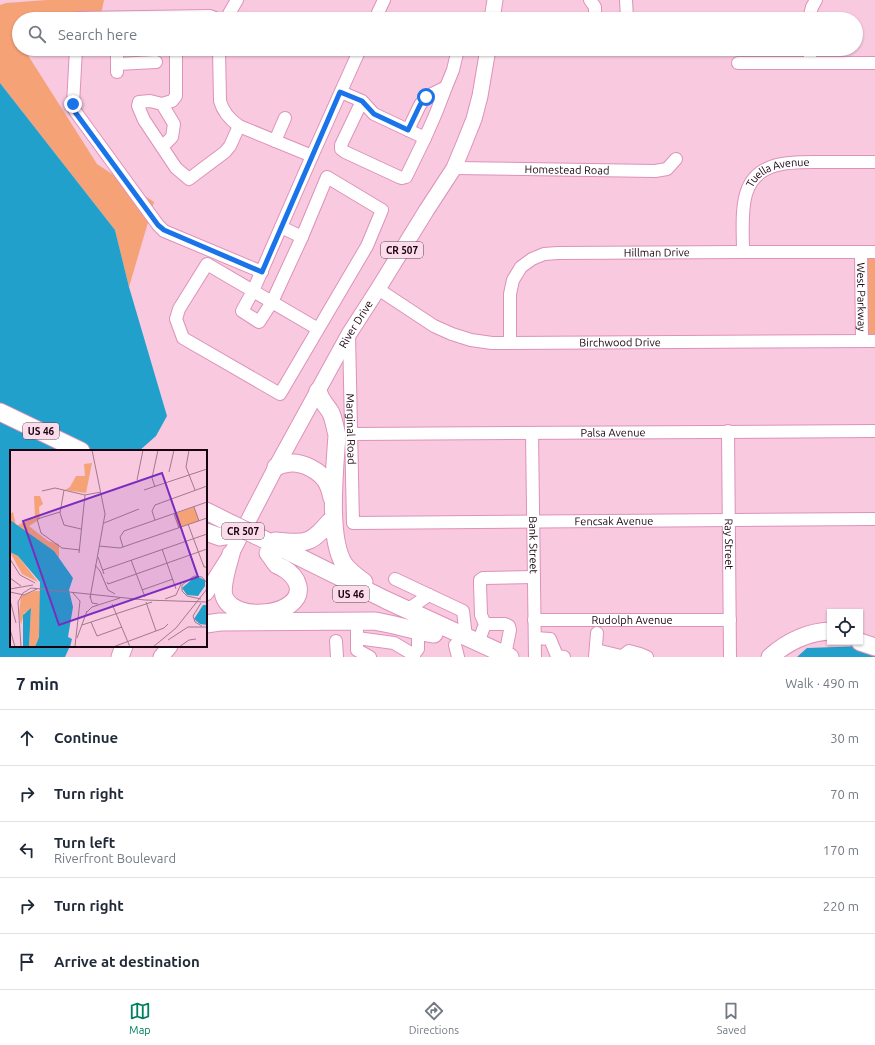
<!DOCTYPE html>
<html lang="en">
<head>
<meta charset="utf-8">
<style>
  body { margin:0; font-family:Ubuntu,sans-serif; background:#f2f2f3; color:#1f2937 }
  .controls { position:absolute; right:12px; bottom:12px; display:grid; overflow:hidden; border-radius:0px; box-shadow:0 1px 3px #0004 }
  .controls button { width:36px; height:36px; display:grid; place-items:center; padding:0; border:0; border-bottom:1px solid #e0e1e3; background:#fff; color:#1f2937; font:20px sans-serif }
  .stop { position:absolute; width:12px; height:12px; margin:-9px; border:3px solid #1a73e8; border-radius:50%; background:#fff }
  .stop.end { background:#1a73e8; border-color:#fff; box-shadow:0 1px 4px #0008 }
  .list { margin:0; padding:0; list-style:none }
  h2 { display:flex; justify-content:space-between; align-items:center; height:52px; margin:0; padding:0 16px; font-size:17px }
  h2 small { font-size:13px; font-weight:400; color:#747a83 }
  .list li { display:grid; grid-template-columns:26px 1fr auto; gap:12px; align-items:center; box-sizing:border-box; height:56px; padding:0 16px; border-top:1px solid #e0e1e3 }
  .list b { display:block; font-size:15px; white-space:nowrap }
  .list p { margin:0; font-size:13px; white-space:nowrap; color:#747a83 }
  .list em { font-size:13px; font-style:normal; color:#747a83 }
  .icon { flex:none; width:22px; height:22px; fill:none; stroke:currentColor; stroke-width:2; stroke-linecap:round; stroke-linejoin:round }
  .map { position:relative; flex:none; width:875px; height:657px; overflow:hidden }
  .search { position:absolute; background:#fff; box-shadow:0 1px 3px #0004; left:12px; right:12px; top:12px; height:44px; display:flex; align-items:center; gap:10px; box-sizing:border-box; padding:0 14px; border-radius:22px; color:#747a83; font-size:15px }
  .sheet { height:332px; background:#fff }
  nav { display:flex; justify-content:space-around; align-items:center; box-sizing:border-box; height:56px; border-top:1px solid #e0e1e3; background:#fff; font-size:11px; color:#747a83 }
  nav a { display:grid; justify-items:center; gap:2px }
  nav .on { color:#008060 }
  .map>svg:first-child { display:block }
  .green { fill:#f6a277 }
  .water { fill:#22a0cc }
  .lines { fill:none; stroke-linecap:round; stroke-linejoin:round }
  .minor-casing { stroke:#dd92b9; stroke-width:14 }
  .major-casing { stroke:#dd92b9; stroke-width:17 }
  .highway-casing { stroke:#dd92b9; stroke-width:19 }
  .minor { stroke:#fff; stroke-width:12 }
  .major { stroke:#fff; stroke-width:15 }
  .highway { stroke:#fff; stroke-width:17 }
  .highway-bridge-casing { stroke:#dd92b9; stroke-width:19; stroke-linecap:butt }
  .highway-bridge { stroke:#fff; stroke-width:17 }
  .route { stroke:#1a73e8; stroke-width:5 }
  .labels { text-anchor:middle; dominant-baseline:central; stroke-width:3.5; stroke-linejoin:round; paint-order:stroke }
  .shield { fill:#fcdbeb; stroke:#5e4452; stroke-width:1 }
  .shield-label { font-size:10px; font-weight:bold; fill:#1a0310 }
  .street-label { font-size:11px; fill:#1a0310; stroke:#fcdbeb }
  .inset-road { fill:none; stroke:#a07a8d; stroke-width:1 }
  .view { fill:#7b2cbf; fill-opacity:0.15; stroke:#7b2cbf; stroke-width:2 }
  .inset-edge { fill:none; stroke:#1a0310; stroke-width:2 }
</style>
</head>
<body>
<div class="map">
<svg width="875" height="657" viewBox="0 0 875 657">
  <rect width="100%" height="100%" fill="#f9c9e0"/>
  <path class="green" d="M47,0H104L100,19H19V49H24L97,164L154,202L129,287L115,230L0,83V5L6,3Z
    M861,252H875V341H862Z"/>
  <path class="water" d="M0,83L115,230L129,287L167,416L156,436L139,451H11V646H70L65,657H0Z
    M866,646L875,655V657H797L807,648Z"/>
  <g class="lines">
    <defs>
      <g id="minor">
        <path d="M590,0L595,7V19"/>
        <path d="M626,0L627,18"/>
        <path d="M78,19V18L210,16L217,19"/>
        <path d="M226,19L237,0"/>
        <path d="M375,19L384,0"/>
        <path d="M809,19L812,7L816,0"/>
        <path d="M76,49L73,104L75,111L158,225L164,231L262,272"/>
        <path d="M219,49L220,101C223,112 229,119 239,126L312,156"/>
        <path d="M810,49V63"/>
        <path d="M738,63H875"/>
        <path d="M117,64L156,62"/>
        <path d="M117,72V49"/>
        <path d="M446,87L453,70L458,49"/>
        <path d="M341,92L362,101L374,114L425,138L406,177L402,178L399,177L345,152L341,149V145L362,101"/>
        <path d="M162,104L172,101L176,96V52"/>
        <path d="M408,130L420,105L426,97L446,87L436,113L425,138"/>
        <path d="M275,141L285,118"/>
        <path d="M162,147L172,137L174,124L162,104L150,101L139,102L138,106L144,120L176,168L189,179L225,152L230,146L239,126"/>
        <path id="s1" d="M454,168L655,171L667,169L676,159"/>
        <path d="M281,227L302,237L327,177L382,210L367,246L280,394L183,338L176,319L179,309L207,264L318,329"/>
        <path d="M302,237L272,302L259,322L242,311L253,291L312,156L360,49"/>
        <path id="s2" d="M743,252C743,234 741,211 746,194C756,159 794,162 823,162C840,162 858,162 875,162"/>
        <path id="s3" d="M861,252L862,341"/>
        <path id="s4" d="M378,289L434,326L452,334L471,340L492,343L875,341"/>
        <path id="s5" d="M349,334L353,523L875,519"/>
        <path id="s6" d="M510,343V294L513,280L521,267L532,259L544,254L558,253L743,252H875"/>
        <path id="s7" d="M728,431L730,657"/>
        <path id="s8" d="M532,433L535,657"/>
        <path id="s9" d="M352,434L875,431"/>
        <path d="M395,579L463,611L466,637"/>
        <path d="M407,610L429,595"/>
        <path id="s10" d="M534,620H730"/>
        <path d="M485,624H505L509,626L510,630L505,655"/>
        <path d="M357,629V650L370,657"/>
        <path d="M357,638L394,643L414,655"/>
        <path d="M535,638L550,639L557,656L564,657"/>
        <path d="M336,641L337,657"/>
        <path d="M478,643L485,624L481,615L480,584V580L483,578L534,577"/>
        <path d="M455,645L458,657"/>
        <path d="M596,650L621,656"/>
        <path d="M412,657L418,649V631"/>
        <path d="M595,657L597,633"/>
        <path d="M621,657L629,651L640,654L647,657"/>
      </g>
      <g id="major">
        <path d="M492,19L495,0"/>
        <path id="s11" d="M206,593L231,554L276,467L349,334L378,289L426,211L454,168L464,144L474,119L480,96L488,49"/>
        <path d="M161,657L170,646"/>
      </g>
      <path id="highway" d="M318,391C321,402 326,404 331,413C334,420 335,428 337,435C335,467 327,537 344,564C349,571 357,577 364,582
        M0,412L81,451
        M276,467C279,466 282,464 285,464C301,460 322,471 328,485C330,489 331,494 332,498
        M206,511L232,524
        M206,532L220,537L231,535
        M255,535L386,600L510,657
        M275,541C310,544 310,544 333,518
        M231,554C228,565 221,586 224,596C233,624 304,616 298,586C296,578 290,572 283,568C281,567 279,566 277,565C274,562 271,556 268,553
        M206,624L220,622L374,621C394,624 414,631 434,634
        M860,642L875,647
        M120,657L124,646
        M770,657C787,642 808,632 830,631"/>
    </defs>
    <use href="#minor" class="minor-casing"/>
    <use href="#major" class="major-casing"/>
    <use href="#highway" class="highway-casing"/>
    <use href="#minor" class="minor"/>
    <use href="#major" class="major"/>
    <use href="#highway" class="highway"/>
    <defs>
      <path id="highway-bridge" d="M232,524L255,535"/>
    </defs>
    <use href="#highway-bridge" class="highway-bridge-casing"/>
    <use href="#highway-bridge" class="highway-bridge"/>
  </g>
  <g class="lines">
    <path class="route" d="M73,104L75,112L158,225L164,230L262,272L340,92L362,101L374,114L408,130L420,105L426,97"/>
  </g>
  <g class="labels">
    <g class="shield">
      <rect x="381" y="242" width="42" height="16" rx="3"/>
      <rect x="23" y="423" width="36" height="16" rx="3"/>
      <rect x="222" y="523" width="42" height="16" rx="3"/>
      <rect x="333" y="586" width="36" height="16" rx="3"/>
    </g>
    <g class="shield-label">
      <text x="402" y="250">CR 507</text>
      <text x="41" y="431">US 46</text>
      <text x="243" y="531">CR 507</text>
      <text x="351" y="594">US 46</text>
    </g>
    <g class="street-label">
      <text stroke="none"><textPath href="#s1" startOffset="113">Homestead Road</textPath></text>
      <text stroke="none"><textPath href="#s2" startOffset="101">Tuella Avenue</textPath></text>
      <text stroke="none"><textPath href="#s6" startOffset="218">Hillman Drive</textPath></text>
      <text stroke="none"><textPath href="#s3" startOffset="45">West Parkway</textPath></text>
      <text stroke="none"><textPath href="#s11" startOffset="308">River Drive</textPath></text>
      <text stroke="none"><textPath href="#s4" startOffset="256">Birchwood Drive</textPath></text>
      <text stroke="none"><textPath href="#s5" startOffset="95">Marginal Road</textPath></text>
      <text stroke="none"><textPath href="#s9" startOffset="261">Palsa Avenue</textPath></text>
      <text stroke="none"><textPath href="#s5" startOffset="450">Fencsak Avenue</textPath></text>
      <text stroke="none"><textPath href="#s7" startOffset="113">Ray Street</textPath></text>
      <text stroke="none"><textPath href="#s8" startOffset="112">Bank Street</textPath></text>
      <text stroke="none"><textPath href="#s10" startOffset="98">Rudolph Avenue</textPath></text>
    </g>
  </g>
  <g transform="translate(10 450)">
    <rect width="197" height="197" fill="#f9c9e0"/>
    <path d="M82,13L76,43L55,40L60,37L66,26H75L74,14ZM24,46H30L33,54L29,57L30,69L19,76L38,91L49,94V109L44,101L6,76L0,70V64L3,62L6,76L25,67ZM184,57L189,71L169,78L164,64ZM0,102L8,106L28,132L12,124ZM25,141H30L31,148L29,187L25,197H19L21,160L14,163L11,175L9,163L11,146Z" fill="#f6a277"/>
    <path d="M0,70L44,101L63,128L59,140L63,157L58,187L62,189L60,197H25L29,187L30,132L8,106L0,102ZM186,126L195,130V136L188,146L177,145L172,138ZM193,155H197V175L190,174L184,169ZM21,158L19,197H13V165Z" fill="#22a0cc"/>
    <path class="inset-road" d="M179,0L176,17L185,40M159,22L164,0M127,30L133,0M145,37L142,28L148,0M54,40L50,63L54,75L71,79M134,40L197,19M32,41L45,38L75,45L91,42M184,57L189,71M50,62L27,69L31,83L52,98L70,100M164,64L169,78M145,70L142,61L145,55L197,36M94,73L129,59M178,74L194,117H197M89,96L110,98L197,68M113,97L110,87L114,81L197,52M152,99L166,139M69,103L75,45M88,107L94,124M0,109L10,125L25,133M121,110L135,147M85,115L90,121L98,140L105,144M93,120L197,84M0,128L11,136M97,132L98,134L197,99M0,139L23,135M132,140L163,129M0,142L14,145L27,139M62,142L70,151L65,196M80,146L82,153L88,154M80,148L95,64L82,0M155,149L166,145L171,134M191,149L177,146L172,141V135L184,126L192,127L197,133M0,150L6,173M136,152L146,181M191,153L183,166L185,172L192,176M102,154L120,197M76,163L82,157L110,148M81,172L87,186L112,177M72,175L142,152M0,179L5,197M67,188L77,161M158,190L178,177H197M11,197L8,152L13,143L21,138L135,150L197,152M103,197L154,178L158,174M143,197L166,178L197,139M169,197L179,190L186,189"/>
    <path class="view" d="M152,23L188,127L49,175L13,71Z"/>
    <rect width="197" height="197" class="inset-edge"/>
  </g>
</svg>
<div class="controls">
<button><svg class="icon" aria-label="locate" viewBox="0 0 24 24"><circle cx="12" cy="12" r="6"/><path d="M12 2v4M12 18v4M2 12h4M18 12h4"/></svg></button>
</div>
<div class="stop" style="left:426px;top:97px"></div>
<div class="stop end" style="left:73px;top:104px"></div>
<div class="search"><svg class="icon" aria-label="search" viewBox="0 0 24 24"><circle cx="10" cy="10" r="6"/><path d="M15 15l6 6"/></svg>Search here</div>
</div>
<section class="sheet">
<h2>7 min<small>Walk · 490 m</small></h2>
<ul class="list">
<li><svg class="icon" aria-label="ahead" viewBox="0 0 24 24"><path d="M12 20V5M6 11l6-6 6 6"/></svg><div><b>Continue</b></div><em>30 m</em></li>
<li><svg class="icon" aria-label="right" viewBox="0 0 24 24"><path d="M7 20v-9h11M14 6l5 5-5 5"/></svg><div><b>Turn right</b></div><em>70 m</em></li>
<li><svg class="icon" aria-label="left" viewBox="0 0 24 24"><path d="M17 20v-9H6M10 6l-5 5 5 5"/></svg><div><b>Turn left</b><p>Riverfront Boulevard</p></div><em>170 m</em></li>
<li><svg class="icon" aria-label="right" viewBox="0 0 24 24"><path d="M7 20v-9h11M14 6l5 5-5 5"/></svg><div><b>Turn right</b></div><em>220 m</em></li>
<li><svg class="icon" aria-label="arrive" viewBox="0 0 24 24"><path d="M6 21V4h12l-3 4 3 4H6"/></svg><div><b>Arrive at destination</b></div></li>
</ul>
</section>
<nav>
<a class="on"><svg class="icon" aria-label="map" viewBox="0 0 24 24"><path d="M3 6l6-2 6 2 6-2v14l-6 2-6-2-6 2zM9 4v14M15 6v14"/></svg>Map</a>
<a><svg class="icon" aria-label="directions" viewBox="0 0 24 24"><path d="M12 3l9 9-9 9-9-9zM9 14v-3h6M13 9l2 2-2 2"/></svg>Directions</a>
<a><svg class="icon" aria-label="saved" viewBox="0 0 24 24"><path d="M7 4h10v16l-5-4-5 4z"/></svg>Saved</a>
</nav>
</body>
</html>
